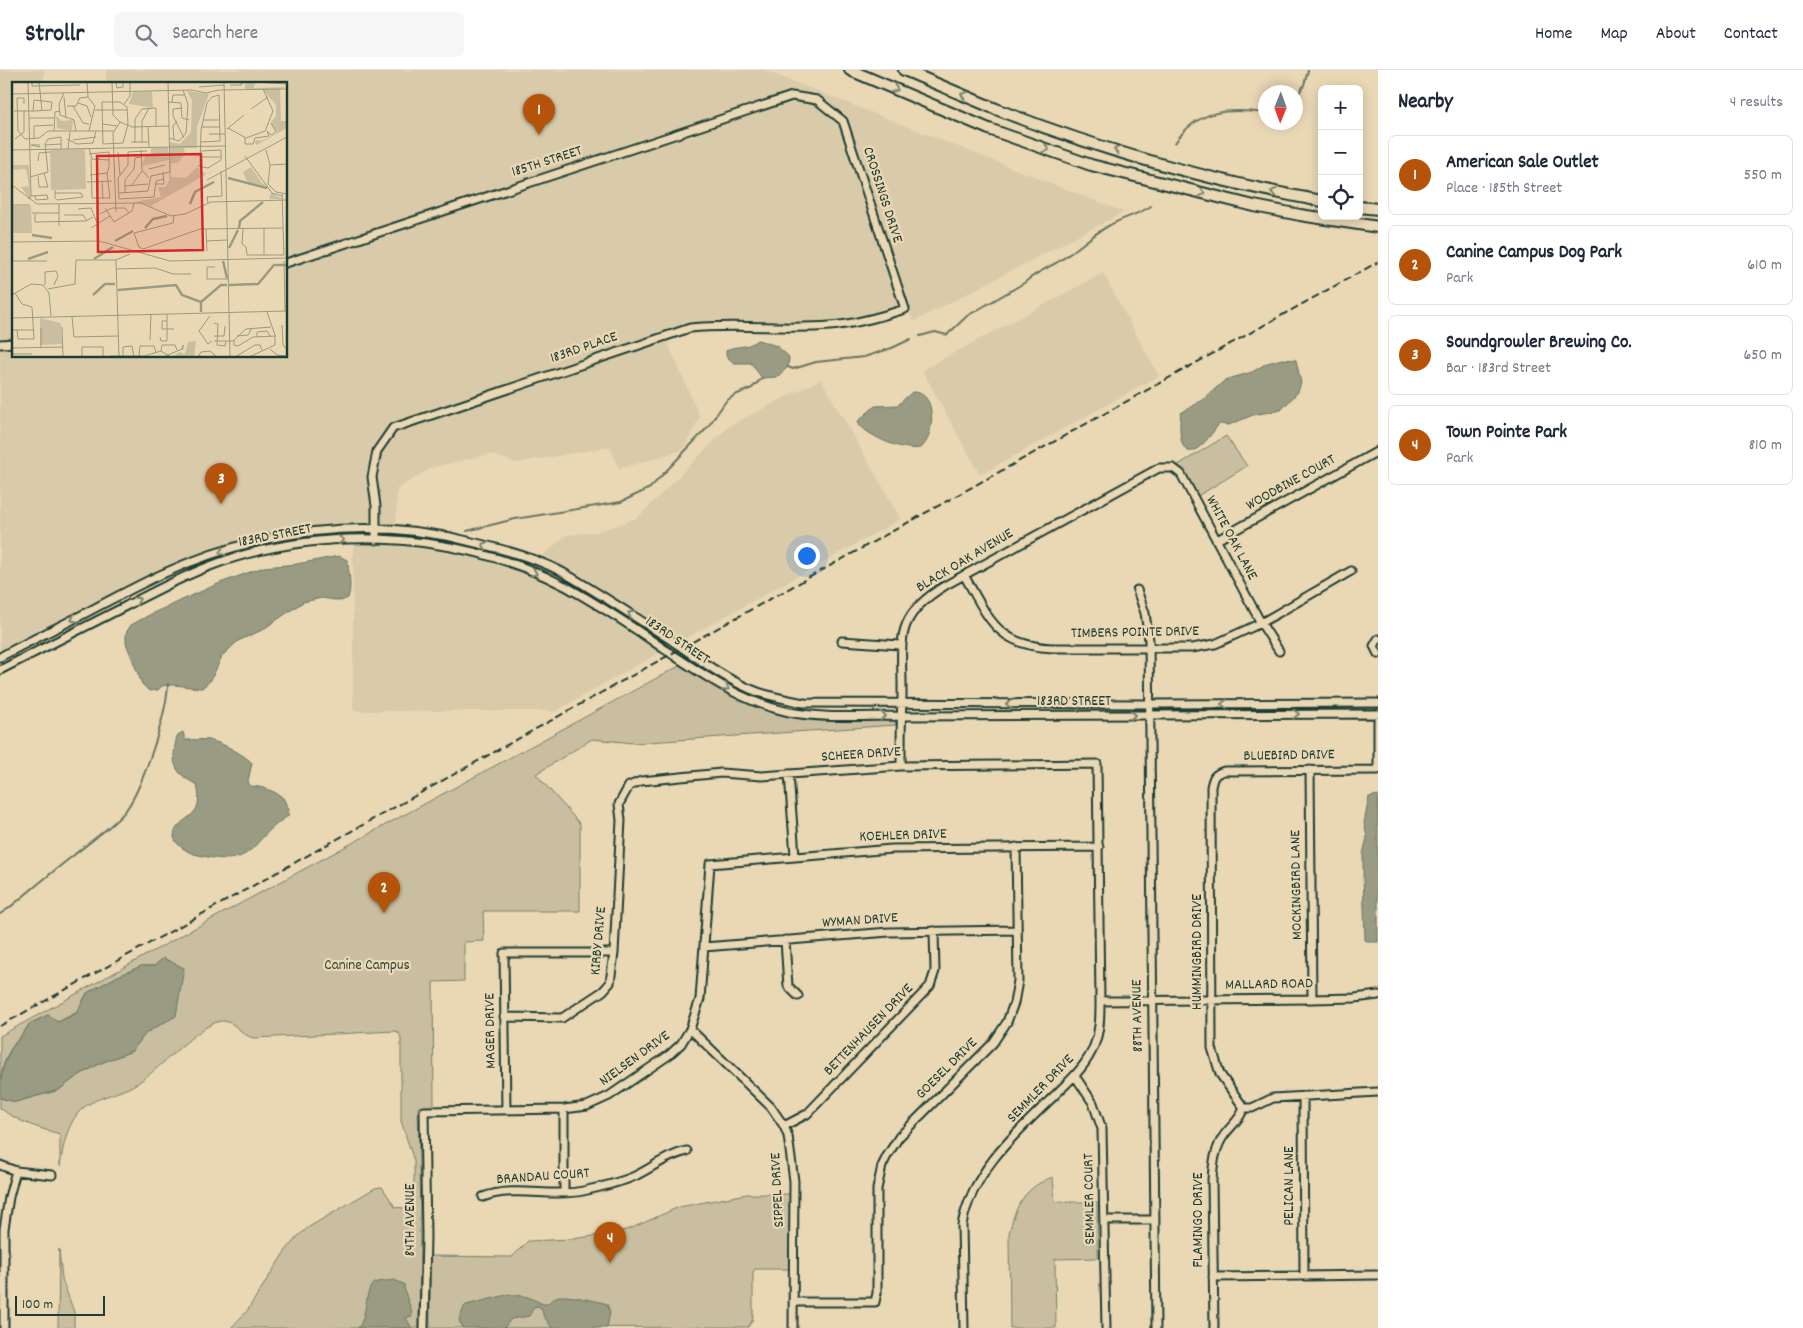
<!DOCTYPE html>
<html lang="en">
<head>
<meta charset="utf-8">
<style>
  body { margin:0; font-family:Dekko,sans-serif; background:#f6f6f7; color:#1f2937 }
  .controls { position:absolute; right:15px; top:15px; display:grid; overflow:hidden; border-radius:8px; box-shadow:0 2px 12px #0003 }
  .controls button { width:45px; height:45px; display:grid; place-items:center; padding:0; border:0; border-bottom:1px solid #e0e1e3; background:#fff; color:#1f2937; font:25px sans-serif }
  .compass { position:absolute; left:1258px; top:15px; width:45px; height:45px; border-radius:50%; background:#fff; box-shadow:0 2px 12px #0003; rotate:181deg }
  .scale { position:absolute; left:15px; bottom:12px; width:90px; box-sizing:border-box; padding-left:5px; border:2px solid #1f3d34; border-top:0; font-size:14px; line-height:18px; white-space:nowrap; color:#1f3d34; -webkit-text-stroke:4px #ead8b5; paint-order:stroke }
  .you { position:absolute; left:806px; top:485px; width:18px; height:18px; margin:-12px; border:4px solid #fff; border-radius:50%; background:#1a73e8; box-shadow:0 0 0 8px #1a73e833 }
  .badge { display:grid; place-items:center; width:32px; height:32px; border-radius:50%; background:#b45309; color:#fff; font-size:16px; font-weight:700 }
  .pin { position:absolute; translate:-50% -41px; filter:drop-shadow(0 1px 2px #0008) }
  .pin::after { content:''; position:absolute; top:26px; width:18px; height:15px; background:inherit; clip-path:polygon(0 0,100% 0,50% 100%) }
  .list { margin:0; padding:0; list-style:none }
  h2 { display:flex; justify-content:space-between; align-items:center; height:65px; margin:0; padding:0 20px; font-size:21px }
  h2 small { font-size:16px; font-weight:400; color:#747a83 }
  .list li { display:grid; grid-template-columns:32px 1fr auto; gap:15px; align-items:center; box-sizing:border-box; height:80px; margin:0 10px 10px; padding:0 10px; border:1px solid #e0e1e3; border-radius:8px }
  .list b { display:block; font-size:19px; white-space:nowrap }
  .list p { margin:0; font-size:16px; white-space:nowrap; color:#747a83 }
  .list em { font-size:16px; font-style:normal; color:#747a83 }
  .icon { flex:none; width:28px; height:28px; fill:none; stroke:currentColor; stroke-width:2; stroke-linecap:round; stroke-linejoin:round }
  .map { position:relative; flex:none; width:1378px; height:1258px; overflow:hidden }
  header { display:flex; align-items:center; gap:30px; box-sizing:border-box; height:70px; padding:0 25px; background:#fff; border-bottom:1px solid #e0e1e3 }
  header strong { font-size:24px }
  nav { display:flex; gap:28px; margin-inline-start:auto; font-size:18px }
  .search { width:350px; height:45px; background:#f6f6f7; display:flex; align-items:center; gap:12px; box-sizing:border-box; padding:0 18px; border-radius:8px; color:#747a83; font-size:19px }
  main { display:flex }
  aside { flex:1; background:#fff }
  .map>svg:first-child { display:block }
  .built { fill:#d9cbaa }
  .green { fill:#c9bfa0; stroke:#747e6a }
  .water { fill:#999b82; stroke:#687563 }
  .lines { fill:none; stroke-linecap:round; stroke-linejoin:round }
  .stream { stroke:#687563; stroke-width:2 }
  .minor-casing { stroke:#1f3d34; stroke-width:11 }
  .highway-casing { stroke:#1f3d34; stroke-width:14 }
  .minor { stroke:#ead8b5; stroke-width:7 }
  .highway { stroke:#ead8b5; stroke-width:10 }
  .rail { stroke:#1f3d34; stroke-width:2; stroke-dasharray:8 4; stroke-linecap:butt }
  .oneway { stroke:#7a836e }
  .labels { text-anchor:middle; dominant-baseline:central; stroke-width:4.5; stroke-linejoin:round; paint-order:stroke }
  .street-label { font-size:15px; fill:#1f3d34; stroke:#ead8b5 }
  .park-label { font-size:15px; fill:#304a3f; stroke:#ead8b5 }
  .inset-river { fill:none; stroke:#999b82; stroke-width:2.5 }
  .inset-road { fill:none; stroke:#999a81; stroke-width:1 }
  .view { fill:#d62828; fill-opacity:0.15; stroke:#d62828; stroke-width:2.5 }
  .inset-edge { fill:none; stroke:#1f3d34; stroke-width:2.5 }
</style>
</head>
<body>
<header>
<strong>Strollr</strong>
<div class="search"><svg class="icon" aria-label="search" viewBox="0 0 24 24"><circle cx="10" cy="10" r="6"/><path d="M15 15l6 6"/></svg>Search here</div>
<nav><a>Home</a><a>Map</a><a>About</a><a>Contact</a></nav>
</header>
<main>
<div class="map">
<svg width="1378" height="1258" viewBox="0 0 1378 1258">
  <rect width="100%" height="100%" fill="#ead8b5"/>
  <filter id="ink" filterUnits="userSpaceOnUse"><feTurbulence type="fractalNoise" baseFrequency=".02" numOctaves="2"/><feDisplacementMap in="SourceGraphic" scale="10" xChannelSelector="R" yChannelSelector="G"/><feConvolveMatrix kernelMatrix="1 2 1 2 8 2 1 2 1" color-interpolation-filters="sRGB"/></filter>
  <g filter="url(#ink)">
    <path class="built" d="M0,0H44V14H14V271H0Z
      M106,0H764L1124,142L913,252L843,58L903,242L874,253L827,259H691L666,268L700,347L683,380L619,399L610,377L516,393L490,384L431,398L397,419L396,461L373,459L277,469L256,474L171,503L0,590V275H14V286H286V14H106Z
      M1103,203L1159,306L980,405L922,300Z
      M821,309L901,449L672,576L594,522L532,495L566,465L596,462L637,448L729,356Z
      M376,462L425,466L475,478L524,495L593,525L668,578L556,641H353V464Z"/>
    <path class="green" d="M1226,366L1247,396L1198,426L1185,404L1178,395Z
      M681,595C722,624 767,645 817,649C843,651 869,649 894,649L896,655L634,673L592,669L536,704L580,754V841H483L484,871L464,872V911L433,912L434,1036L418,1037L420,1156L419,1258H231L247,1241L284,1183L297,1167L309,1157L375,1118L382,1117L395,1137L404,1138H409L412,1135L414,1123V1091L401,1051V973C401,967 401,963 395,961L254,968C241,966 235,950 221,951C201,954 168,990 151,1003C144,1009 134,1016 126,1019C110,1026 90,1029 78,1043C66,1058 63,1078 60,1096V1064C38,1058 18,1052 0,1038V1028L16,1032L59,1020L76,1007L101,993L132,981L146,963L154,896H141L116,907L87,923L77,942L58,952L48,945L29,954C25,962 19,967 14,974C7,983 2,997 0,1009V966L186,863Z
      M1053,1107L1055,1132H1097L1098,1188L1055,1189L1056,1258H1010L1009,1164C1015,1135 1025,1117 1053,1107Z
      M747,1124H790V1199H755L753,1202V1245L752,1251L748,1257L430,1258V1186L512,1187L528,1171L572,1169L615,1163L632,1158L679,1137Z
      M59,1179L62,1209L74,1242V1258H58Z"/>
    <path class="water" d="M758,270L777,276L789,287L788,297L777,307L762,308L751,293H734L726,286V281C734,274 745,280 758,270Z
      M1282,289L1296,290L1301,313L1298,322L1281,340L1253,345L1229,355L1219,354C1213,362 1204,375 1195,380C1178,389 1179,351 1181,343L1205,328L1225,310L1252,302L1267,293Z
      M912,322C938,320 935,367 921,378C900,381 874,368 858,355V351L875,336L898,335Z
      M339,486L347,490C349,502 352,516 348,528L341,531L322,528L303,532L262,560L238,571L222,586L211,610L202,618C188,618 176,613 162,616L158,620L149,621L142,614L126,573V563L131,555L153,543L220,513L264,497L297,494Z
      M183,662L185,670C193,670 202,669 209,670C223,673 243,684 252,693L248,711L250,716C260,716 276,721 283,728C285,731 287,736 289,739L288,746C245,774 258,800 194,784C187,782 175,774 174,767C174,754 188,750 195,741C200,734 199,724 197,715C192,712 184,708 180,703C171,693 174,679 177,666Z
      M1378,725V872H1370L1365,870L1363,805V784L1367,767L1364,753L1369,727Z
      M163,888L184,898L176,946L146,963L132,981L101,993L76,1007L59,1020L15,1032L0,1028C0,1008 3,989 15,974C20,967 25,962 29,954L48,945L58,952L77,943L87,923L116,907L141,896H154Z
      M394,1210L404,1214C404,1226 413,1239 412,1246L406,1248L412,1258H358C368,1246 364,1220 374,1213C378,1211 389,1211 394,1210Z
      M510,1224L528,1227L543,1234H547C551,1231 555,1226 560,1226C569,1225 598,1231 607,1234L610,1242L607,1258H552L543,1245L542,1239L538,1236L534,1237L529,1246L511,1249L504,1258H463L459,1250L464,1237L466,1235Z"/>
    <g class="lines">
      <path class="stream" d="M1296,28L1304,15L1308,0
        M1175,73C1197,39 1229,38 1266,43
        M920,266L935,262L947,265L967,246L1024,213C1034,204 1045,199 1056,193C1075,182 1091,165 1110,155C1122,148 1140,144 1151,136
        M788,297L793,299L816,292L864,287L892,278L911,269
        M467,461L515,449L621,432L650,418L707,358L726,331L735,325L752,318L762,308
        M0,844L9,838C31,820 52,802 74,785C88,773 116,754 126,740C143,717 167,643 168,614"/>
      <defs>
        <path id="minor" d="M286,193L792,26L817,30L843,51L905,239C880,247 856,254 830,256C783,260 736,253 690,258L393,358L377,381L372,407L376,436V470
          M0,274L14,273
          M1217,470L1378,381
          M964,505C989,549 997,576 1053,578H1192L1215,574L1261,553L1351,501
          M1137,520L1145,543L1149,570L1156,1258
          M1378,569L1374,576L1378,584
          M842,571L900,575
          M0,587C26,573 52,560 78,547C105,533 132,518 160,505C257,460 368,445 472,472C506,480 541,489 571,507C605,527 638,549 671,570C699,589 726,610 758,622C773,627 789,630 804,633L1150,634L1378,633
          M0,600C42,579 84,557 126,536C153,522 181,507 210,496C327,451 479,462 586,528C613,544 639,561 664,579C704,605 741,632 789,642C825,649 864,646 901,646L1378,644
          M1378,651V694
          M901,696C901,673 901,650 902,627C903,571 891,548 946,515L1159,398H1173L1181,404L1261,553L1279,581
          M1310,700L1312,929
          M789,704L795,786
          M785,870L788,916L798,926
          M704,877L889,862L1017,860
          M1100,931L1312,929L1355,928L1378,925
          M504,947L562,948L603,921L610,913L614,883L621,750L619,734L629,716L641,711L721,703L762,706L901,696L1097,694L1100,931C1100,947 1100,961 1094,976C1086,997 1069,1011 1054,1026C1016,1063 972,1101 962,1155L964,1258
          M690,959L771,1037L784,1056L788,1066L794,1111L793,1258
          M1075,1006L1093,1033L1102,1059L1106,1258
          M1303,1026L1304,1206
          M1244,1038L1220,1004L1212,978L1211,717C1213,707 1214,704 1224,701L1378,700
          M506,1040L504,883H614
          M784,1056L807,1044L930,916L935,901L934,861
          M0,1095L16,1101L52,1105
          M564,1122V1039
          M483,1127C515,1115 551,1128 583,1121C601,1117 619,1113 635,1106C653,1097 668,1085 687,1081
          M1105,1150H1155
          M1213,1207L1378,1205
          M793,1232H875L877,1223V1119L882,1096L887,1086L899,1067L993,973L1007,952L1014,933L1018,911L1016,777
          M4,1258V1159L9,1127L16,1101
          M424,1258L426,1166L424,1041L564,1039L587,1036L609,1026L669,985L681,974L690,959L700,929L710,794L892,779L1099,777
          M1214,1258L1212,1110C1213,1094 1215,1077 1225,1064C1232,1055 1241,1048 1244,1038H1252L1273,1028L1378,1022"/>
        <path id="highway" d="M850,0L989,59L1091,95L1254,136L1300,145L1378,157
          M904,0C935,13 965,26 996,39C1100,80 1211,111 1322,131
          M1359,137L1378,139"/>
      </defs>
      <use href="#minor" class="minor-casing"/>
      <use href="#highway" class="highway-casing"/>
      <use href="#minor" class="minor"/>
      <use href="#highway" class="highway"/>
      <path class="rail" d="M0,956L1378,192"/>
    </g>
    <defs><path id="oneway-chevron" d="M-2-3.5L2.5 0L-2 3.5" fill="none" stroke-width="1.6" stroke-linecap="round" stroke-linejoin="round" transform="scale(1.25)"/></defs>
    <g class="oneway">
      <use href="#oneway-chevron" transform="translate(895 19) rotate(23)"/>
      <use href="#oneway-chevron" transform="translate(964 25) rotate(-157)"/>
      <use href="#oneway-chevron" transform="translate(1046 79) rotate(20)"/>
      <use href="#oneway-chevron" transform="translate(1117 80) rotate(-164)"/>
      <use href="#oneway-chevron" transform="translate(1274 122) rotate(-167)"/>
      <use href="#oneway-chevron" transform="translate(1202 123) rotate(14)"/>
      <use href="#oneway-chevron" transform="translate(341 470) rotate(-2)"/>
      <use href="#oneway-chevron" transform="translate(485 475) rotate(-166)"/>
      <use href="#oneway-chevron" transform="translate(222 482) rotate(161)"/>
      <use href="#oneway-chevron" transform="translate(534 503) rotate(23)"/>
      <use href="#oneway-chevron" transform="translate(137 530) rotate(-27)"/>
      <use href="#oneway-chevron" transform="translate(631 544) rotate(-147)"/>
      <use href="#oneway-chevron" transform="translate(74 549) rotate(153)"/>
      <use href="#oneway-chevron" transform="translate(726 618) rotate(26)"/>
      <use href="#oneway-chevron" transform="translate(1009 634) rotate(180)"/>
      <use href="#oneway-chevron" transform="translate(1224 634) rotate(180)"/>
      <use href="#oneway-chevron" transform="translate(1296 644)"/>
      <use href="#oneway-chevron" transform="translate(1133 645)"/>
      <use href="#oneway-chevron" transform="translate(883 646)"/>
    </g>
  </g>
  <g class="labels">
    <g class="street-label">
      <text transform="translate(547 92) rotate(-18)">185TH STREET</text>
      <text transform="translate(882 125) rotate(72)">CROSSINGS DRIVE</text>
      <text transform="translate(584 278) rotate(-19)">183RD PLACE</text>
      <text transform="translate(1291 413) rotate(-29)">WOODBINE COURT</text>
      <text transform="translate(275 466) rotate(-11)">183RD STREET</text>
      <text transform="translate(1231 468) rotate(62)">WHITE OAK LANE</text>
      <text transform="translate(965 491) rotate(-31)">BLACK OAK AVENUE</text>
      <text transform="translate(1135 563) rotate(-1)">TIMBERS POINTE DRIVE</text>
      <text transform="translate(677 571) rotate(34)">183RD STREET</text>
      <text x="1074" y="632">183RD STREET</text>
      <text transform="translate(861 685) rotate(-4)">SCHEER DRIVE</text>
      <text transform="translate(1289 686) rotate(-1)">BLUEBIRD DRIVE</text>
      <text transform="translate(903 766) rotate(-2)">KOEHLER DRIVE</text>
      <text transform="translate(1297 815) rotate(-91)">MOCKINGBIRD LANE</text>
      <text transform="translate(860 851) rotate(-4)">WYMAN DRIVE</text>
      <text transform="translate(599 871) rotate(-85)">KIRBY DRIVE</text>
      <text transform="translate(1198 882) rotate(-90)">HUMMINGBIRD DRIVE</text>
      <text transform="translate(1269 915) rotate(-1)">MALLARD ROAD</text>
      <text transform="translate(1138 946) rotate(-91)">88TH AVENUE</text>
      <text transform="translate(869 960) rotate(-46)">BETTENHAUSEN DRIVE</text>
      <text transform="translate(491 961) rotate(-91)">MAGER DRIVE</text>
      <text transform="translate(635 989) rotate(-36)">NIELSEN DRIVE</text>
      <text transform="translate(947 999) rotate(-45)">GOESEL DRIVE</text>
      <text transform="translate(1041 1019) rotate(-46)">SEMMLER DRIVE</text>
      <text transform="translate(543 1107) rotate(-4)">BRANDAU COURT</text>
      <text transform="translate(1290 1116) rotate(-90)">PELICAN LANE</text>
      <text transform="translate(778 1120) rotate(-93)">SIPPEL DRIVE</text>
      <text transform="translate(1090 1129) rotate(-91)">SEMMLER COURT</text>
      <text transform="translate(411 1150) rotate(-90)">84TH AVENUE</text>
      <text transform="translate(1199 1150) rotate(-90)">FLAMINGO DRIVE</text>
    </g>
    <g class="park-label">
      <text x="367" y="896">Canine Campus</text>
    </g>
  </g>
  <g transform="translate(12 12)">
    <rect width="275" height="275" fill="#ead8b5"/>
    <path d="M233,0L243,1L242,6L275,5L268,7L269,39H275V46L245,63L242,60L245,58L250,59L265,51L259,40L264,34V23L251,8L233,7ZM140,9L141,26L117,22L121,10ZM175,9L197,12L185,45V79V66H172L173,71L167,80L158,82L159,95L174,96L185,85L194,92L212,82L139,124L122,120L149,115L146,105H153L157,99L158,60L168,62L179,50L180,18ZM44,34L50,39L61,38L60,49L45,46ZM156,65L157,78L130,84L133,74L139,73V66ZM73,67L74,107L39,108L38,68ZM0,83H17L19,119L9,105L17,104L14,87L0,88ZM239,85L250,101L256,105L260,111L270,117H257L259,110L254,104L236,102L231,90ZM0,124H19L20,151H0ZM28,236L49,241L50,262L28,263ZM184,259L182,275H161L167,270L173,272L176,260Z" fill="#c9bfa0"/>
    <path class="inset-river" d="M216,96L255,106M178,122L183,110L202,100M133,146L141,137L155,134M227,146L228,139L251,120M20,153L40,156M103,159L121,149M217,166L226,148M16,177L36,170M82,177L101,165M211,179L215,196M217,203L246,202L262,183H275M106,208L164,203L170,213L189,220M81,213L93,202H103M189,230V220L209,203H215"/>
    <path class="inset-road" d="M16,0L19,114L16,117M20,0V4L68,3M27,0L30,29M75,0L76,15L83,24L77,49M100,0L101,33L108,40L120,45L157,44M104,0L105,6L111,5V0M212,0L218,275M243,0L275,2M218,3H229L230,1L228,3M187,5L212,3M52,11L47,22L48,33L62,38L64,49M0,12L180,8L194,11L207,8L275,7M52,15L54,36M90,20H108L115,25L116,42L111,61L91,62ZM156,20L169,21L170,36L177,38M160,20L161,13H172M66,21L75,24L79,35M12,22V16H5L6,49L13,57L27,56L36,49H102M112,22L118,14V0M55,24H64L68,16L76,15M61,24L71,41L77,42M170,26L161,27V34L172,56M239,27L256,15M83,28H115M2,29H22L39,28L40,20L22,18L21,29M17,36H42M191,38H208M90,42L105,44M136,45L137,65M189,45H208M216,46L234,56L253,49L261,29L251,7M215,47L232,33M42,49L43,30L48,29M197,52H213M157,56L167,59L174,51L176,22L171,8M233,56V62H241L243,56L257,54L255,49L259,53L264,50L259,41M3,57L12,50V29M22,57V44L41,43M55,57L65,62L81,61L84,49M162,57L161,44L165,39M61,58L84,55M119,60H137M123,61V37L130,27L144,26V44M130,61V39L137,26M33,63L49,62M28,65L19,63H28M77,66L80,77L97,78M56,67L58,50M0,68L213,64M129,68L130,88L137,96M254,68L258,83M135,69L116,70V83L106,96L107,117L142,115L144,99L152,97M106,70L108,93M77,72L97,70V85L95,91L78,93M233,74L260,111L270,114M189,75H209M79,77L80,116H98L95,91M26,79L27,71L38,70M258,83L256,102L264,110L275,112M258,83L275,82M186,84L196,86L209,78V68L189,69M188,84L189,48L195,21L200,15L207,13L208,59L189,60M137,87L153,83M26,94L27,105H36L32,91M18,95L36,90L33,62L36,57L49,55V67M195,98L275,55M90,99L91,117M75,100L100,99M143,102H152L151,90M0,103L25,122L129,121L159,134L173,132L199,120L275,118M113,104L136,102M119,104L130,89M43,108V116L45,118L71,115L69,111H43M113,110V98L122,87L123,76L129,75M107,111L136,109L139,94L158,90L156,0M19,114L35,113L36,117L24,118L23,114M196,121L195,115L210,114L209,89M47,122V144M0,123H18M93,126L102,140L120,129L122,121M66,127L79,126L85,141M104,130L101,51L108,40M20,131H47M23,132V140L74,139L81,135M88,132L100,126H113L117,131M52,133H71L75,139M162,134L161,141L122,151L127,165L131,167L188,147L271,146M79,146L98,134M252,146V173M194,147L195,169M231,147L230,162L234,165L235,173H272L270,112M194,159L215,158M0,160L87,159L158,179L275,176M104,178L107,275M104,178L118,172M0,179H35M272,179L273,229M203,185H195V197H217M104,187L143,186L161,192H179M33,203V190L44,189M42,203L46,194L44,189M36,207L63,202L64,178H104M3,211L10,222L20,225L22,257H6L5,248M0,213L19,202L31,203L37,211L39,234M198,234L187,249L196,262L200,259M60,235L62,255L106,254M0,236L275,229M155,239H150V247H162M202,241L206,242L205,263L213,264L214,259M270,243L271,263L275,268M50,245L51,275M29,246V266M0,248H22M202,254H212L213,244M225,254L236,253L240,246M148,255L149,259H155V232M245,255V250L255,249L259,255M138,258L139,232M222,258V263L226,264L241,255L264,254M202,259H221L234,247L259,245M0,266L51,265M258,267L265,273L275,274M149,269L150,263H163L165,268M0,272H20M98,274H131M111,274V265L120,264L122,275M127,274L128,264H142L144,270M70,275V265H91V275M129,275L149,269L157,274M151,275L170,267L171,263V267H170M186,275L189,270L198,269L205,275M223,275L243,263H248L250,268M237,275L263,263V253L255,230"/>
    <path class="view" d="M189,72L191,168L86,170L85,74Z"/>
    <rect width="275" height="275" class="inset-edge"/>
  </g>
</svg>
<div class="controls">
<button>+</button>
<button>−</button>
<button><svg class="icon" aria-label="locate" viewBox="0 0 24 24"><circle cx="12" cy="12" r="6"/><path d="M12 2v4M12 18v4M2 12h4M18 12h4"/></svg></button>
</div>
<svg class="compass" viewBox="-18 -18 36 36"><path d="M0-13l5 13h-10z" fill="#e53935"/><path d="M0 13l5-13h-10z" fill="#747a83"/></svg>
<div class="scale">100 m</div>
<div class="you"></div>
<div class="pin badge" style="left:539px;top:65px">1</div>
<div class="pin badge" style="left:384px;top:843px">2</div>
<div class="pin badge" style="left:221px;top:434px">3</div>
<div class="pin badge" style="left:610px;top:1193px">4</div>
</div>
<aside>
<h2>Nearby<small>4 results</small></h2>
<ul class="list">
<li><span class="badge">1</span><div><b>American Sale Outlet</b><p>Place · 185th Street</p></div><em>550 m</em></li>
<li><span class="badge">2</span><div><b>Canine Campus Dog Park</b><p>Park</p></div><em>610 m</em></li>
<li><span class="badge">3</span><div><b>Soundgrowler Brewing Co.</b><p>Bar · 183rd Street</p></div><em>650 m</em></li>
<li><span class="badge">4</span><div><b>Town Pointe Park</b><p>Park</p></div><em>810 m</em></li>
</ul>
</aside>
</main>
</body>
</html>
